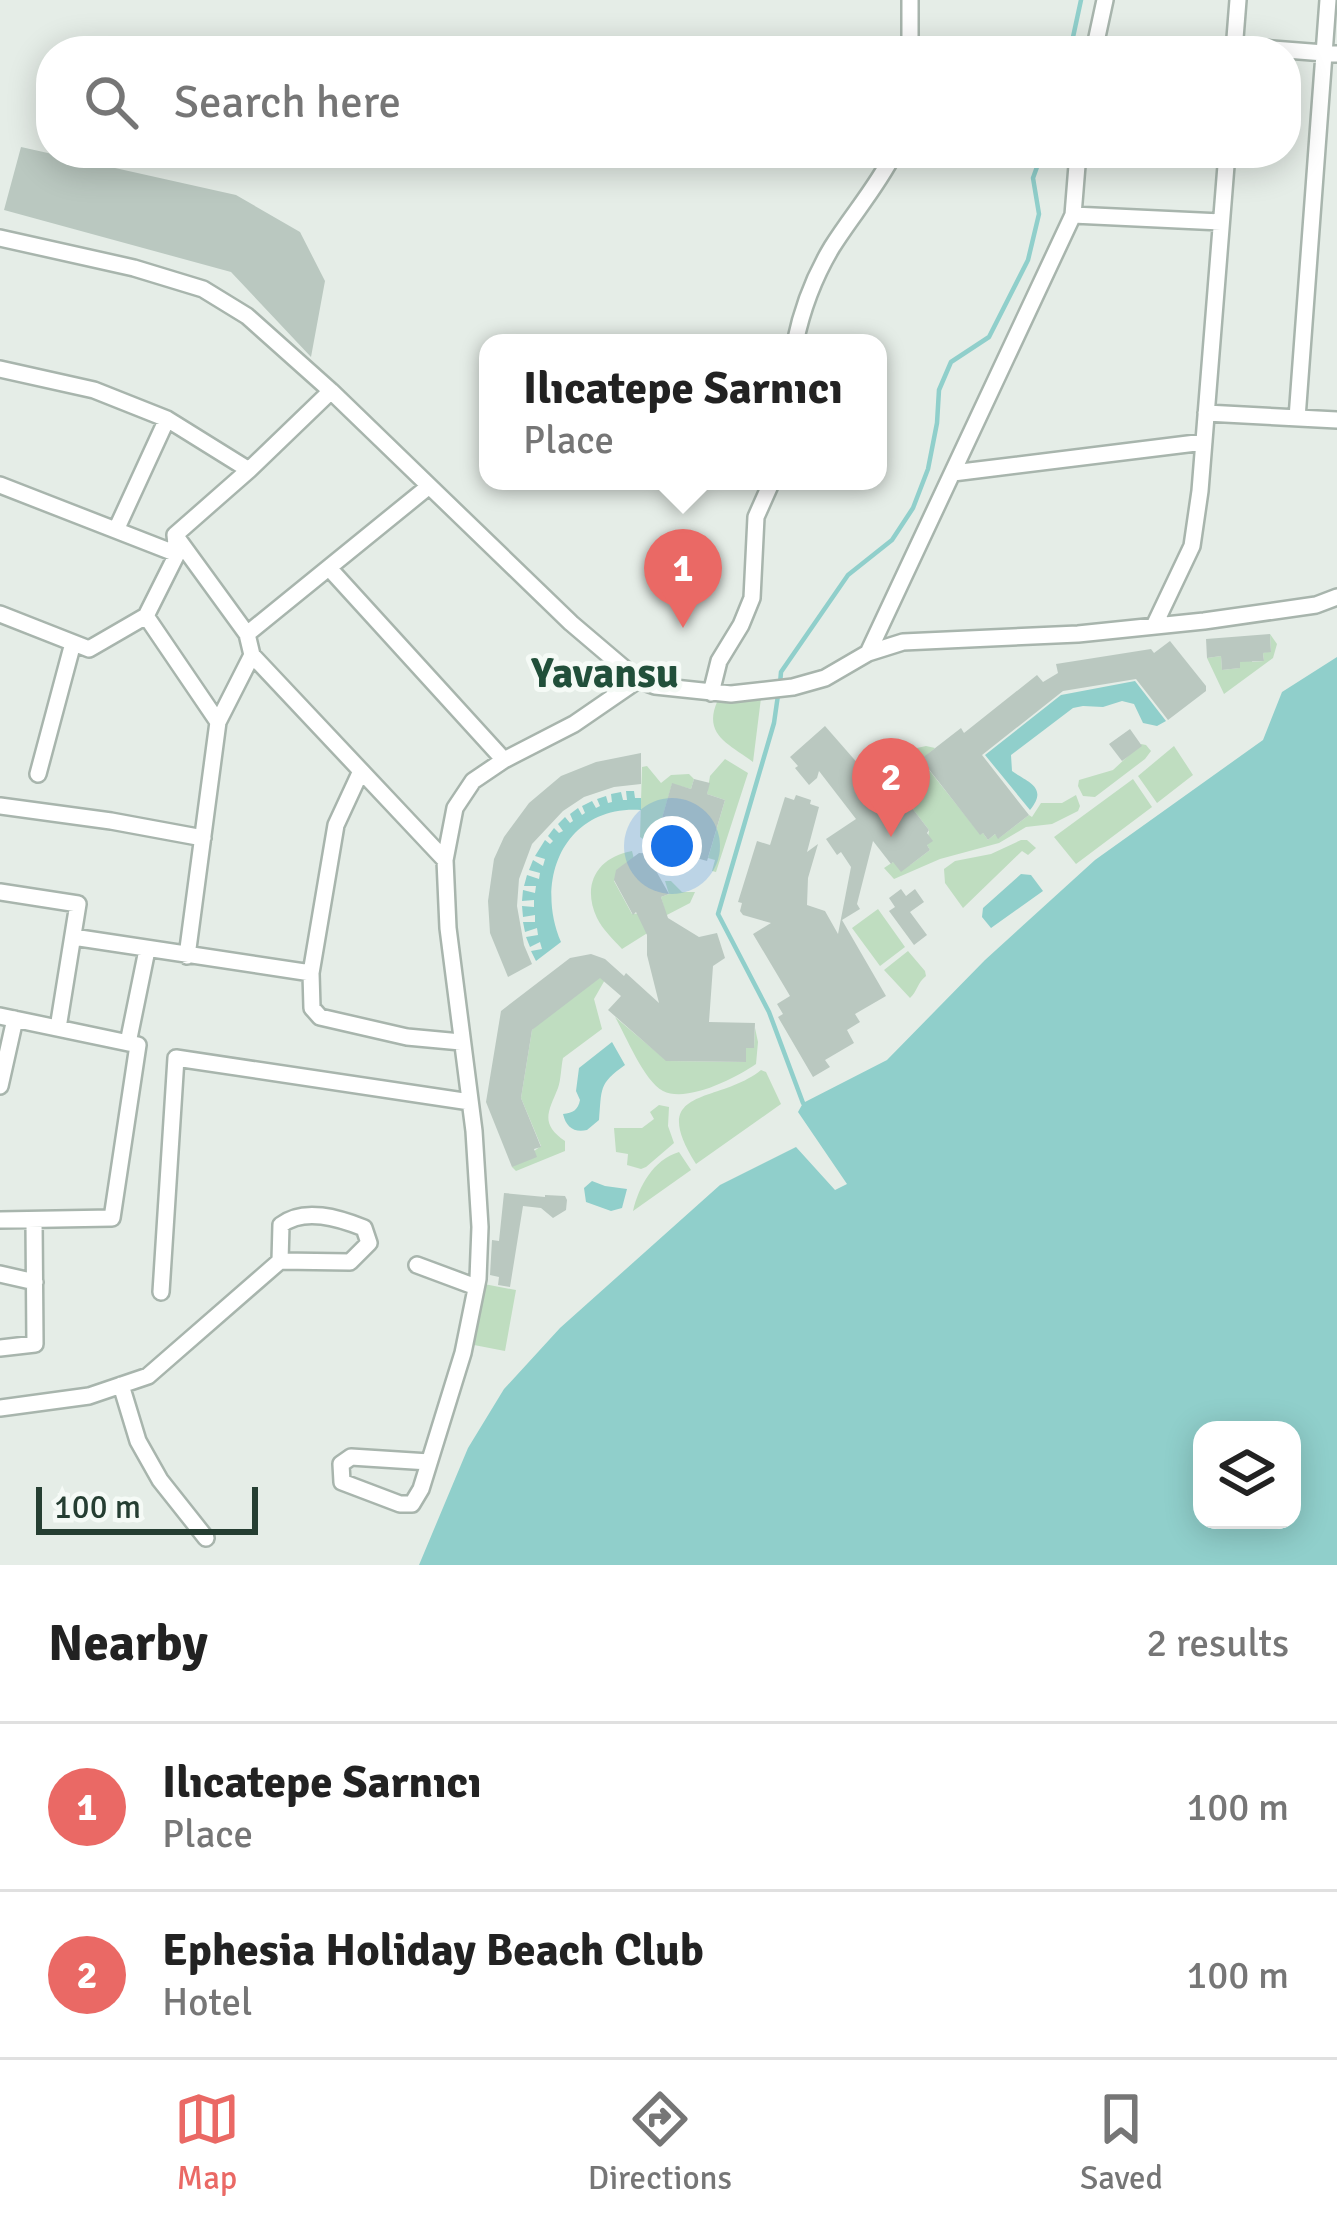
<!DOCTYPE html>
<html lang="en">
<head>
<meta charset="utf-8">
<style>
	:root { --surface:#fff; --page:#f2f2f2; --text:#222; --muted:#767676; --line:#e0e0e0; --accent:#ea6965 }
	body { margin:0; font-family:Signika,sans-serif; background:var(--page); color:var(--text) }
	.controls { position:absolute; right:36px; bottom:36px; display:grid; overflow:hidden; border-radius:24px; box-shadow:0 6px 30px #0003 }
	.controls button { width:108px; height:108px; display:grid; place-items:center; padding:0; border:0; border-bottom:3px solid var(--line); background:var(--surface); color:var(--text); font:60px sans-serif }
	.scale { position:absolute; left:36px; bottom:30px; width:222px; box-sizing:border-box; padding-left:12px; border:6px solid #253e32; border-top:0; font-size:33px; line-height:42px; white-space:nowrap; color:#253e32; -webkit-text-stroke:9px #f5faf6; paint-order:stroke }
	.you { position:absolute; left:672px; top:846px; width:42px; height:42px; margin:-30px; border:9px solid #fff; border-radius:50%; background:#1a73e8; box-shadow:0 0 0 18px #1a73e833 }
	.badge { display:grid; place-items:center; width:78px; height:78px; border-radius:50%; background:var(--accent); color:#fff; font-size:39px; font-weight:700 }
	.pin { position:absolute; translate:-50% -99px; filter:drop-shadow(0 3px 6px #0008) }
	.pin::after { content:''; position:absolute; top:63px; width:42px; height:36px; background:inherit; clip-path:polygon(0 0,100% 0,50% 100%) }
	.popup { position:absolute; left:479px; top:334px; width:408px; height:156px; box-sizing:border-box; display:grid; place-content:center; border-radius:24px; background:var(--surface); filter:drop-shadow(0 3px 9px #0005); font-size:39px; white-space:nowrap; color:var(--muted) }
	.popup b { font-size:45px; color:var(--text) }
	.popup::after { content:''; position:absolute; left:50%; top:100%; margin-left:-24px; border:24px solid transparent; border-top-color:var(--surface) }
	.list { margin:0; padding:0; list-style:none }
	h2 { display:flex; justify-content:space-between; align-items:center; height:156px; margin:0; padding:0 48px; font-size:51px }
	h2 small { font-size:39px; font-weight:400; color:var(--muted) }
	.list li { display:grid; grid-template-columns:78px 1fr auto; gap:36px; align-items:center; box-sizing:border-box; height:168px; padding:0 48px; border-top:3px solid var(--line) }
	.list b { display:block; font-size:45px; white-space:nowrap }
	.list p { margin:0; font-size:39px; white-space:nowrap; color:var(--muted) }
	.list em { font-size:39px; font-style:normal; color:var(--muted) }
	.icon { flex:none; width:66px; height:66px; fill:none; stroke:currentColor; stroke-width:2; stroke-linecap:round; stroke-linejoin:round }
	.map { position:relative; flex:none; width:1337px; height:1565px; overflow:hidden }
	.search { position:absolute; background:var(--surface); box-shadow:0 6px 30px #0003; left:36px; right:36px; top:36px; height:132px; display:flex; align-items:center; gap:30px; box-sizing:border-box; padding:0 42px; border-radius:48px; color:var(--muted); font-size:45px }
	.sheet { height:492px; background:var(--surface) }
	nav { display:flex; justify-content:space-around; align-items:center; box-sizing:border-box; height:168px; border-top:3px solid var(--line); background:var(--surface); font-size:33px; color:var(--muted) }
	nav a { display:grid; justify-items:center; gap:6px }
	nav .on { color:var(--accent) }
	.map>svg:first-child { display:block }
</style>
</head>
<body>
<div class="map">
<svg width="1337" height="1565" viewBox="0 0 1337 1565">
	<rect width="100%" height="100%" fill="#e5ede7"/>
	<path fill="#bfddc0" d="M 1270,634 L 1277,644 L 1273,658 L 1224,694 L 1207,658 L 1221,656 L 1222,670 L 1239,668 L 1239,655 L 1252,654 L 1252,662 L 1264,661 L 1263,653 L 1271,651 Z
		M 761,698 L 753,762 C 729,744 703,735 717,702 Z
		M 1141,744 L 1146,745 L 1151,751 L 1145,759 L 1095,797 L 1083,796 L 1078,786 L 1079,780 L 1113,770 Z
		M 926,746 L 935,748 L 921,760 L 980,834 L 983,833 L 988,840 L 995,834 L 999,838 L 1029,815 L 1032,817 L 1041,803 L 1062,803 L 1076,795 L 1080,806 L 1078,811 L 1052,824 L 1026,827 L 999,843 L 940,859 L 894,879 L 884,868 L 893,862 L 910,865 L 930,850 L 927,845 L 929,830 L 875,760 L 892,758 L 903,751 Z
		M 1174,746 L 1193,775 L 1157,803 L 1138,776 Z
		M 725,759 L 748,773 L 716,872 L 712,871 L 715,860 L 708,858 L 725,800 L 707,794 L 710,776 Z
		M 647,766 L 661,783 L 671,775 L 689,774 L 694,779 L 691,789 L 672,784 L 654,846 L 640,837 L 642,767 Z
		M 1133,779 L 1152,807 L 1076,864 L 1054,837 Z
		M 1021,840 L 1027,840 L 1036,848 L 1028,855 L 1022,851 L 963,908 L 945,883 L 944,869 L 955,861 L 991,854 Z
		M 632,851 L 634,859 L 614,881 L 632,914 L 665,911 L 661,897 L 669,894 L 665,881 L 671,881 L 682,892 L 695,892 L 690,903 L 663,917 L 657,927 L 622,949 C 614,940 602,929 597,918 C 581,884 598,857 632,851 Z
		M 878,909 L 905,947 L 880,966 L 852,928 Z
		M 908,951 L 925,971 L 926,976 C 917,983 917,992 910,998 L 884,970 Z
		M 586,975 L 606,978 L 594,999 L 602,1029 L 563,1058 C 561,1067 561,1080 558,1088 C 549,1111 539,1123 565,1141 L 565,1151 L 516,1171 L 512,1167 L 541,1146 L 521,1098 L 532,1030 Z
		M 615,1017 L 667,1061 L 746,1062 L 746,1048 L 754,1048 L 755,1028 L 758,1042 L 756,1064 C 736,1078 687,1103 663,1091 C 644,1081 626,1036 615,1017 Z
		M 761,1070 L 766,1072 L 781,1104 L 696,1164 C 646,1085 718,1105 761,1070 Z
		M 659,1105 L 669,1107 L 668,1126 L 674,1143 L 646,1167 L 641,1169 L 627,1165 L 628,1154 L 616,1152 L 614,1128 L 642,1128 L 654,1119 L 650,1112 Z
		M 679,1152 L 691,1170 L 633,1211 C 639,1186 653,1160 679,1152 Z
		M 484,1284 L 516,1290 L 505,1351 L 474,1345 Z"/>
	<path fill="#90cfcb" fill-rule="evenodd" d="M 1337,657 L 1337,1565 L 419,1565 L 468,1448 L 504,1389 L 560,1328 L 720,1185 L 796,1147 L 835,1190 L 847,1184 L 798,1112 L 803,1103 L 887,1060 L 985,960 L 1095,860 L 1263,740 L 1282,692 ZM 1202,1430 L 1292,1430 L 1292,1520 L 1202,1520 Z
		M 1135,681 L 1166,721 L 1157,726 L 1143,723 L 1134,704 L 1122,701 L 1103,707 L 1083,706 L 1073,708 L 1011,755 L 1012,771 C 1027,782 1049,787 1030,810 L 985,755 L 1061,695 Z
		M 626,791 L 634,791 L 635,798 L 641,798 L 641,810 C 565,805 534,879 561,942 L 536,961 L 531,951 L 542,949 L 540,942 L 530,947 L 526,937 L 538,935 L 537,928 L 525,932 L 523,922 L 535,922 L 535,915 L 523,917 L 522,906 L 534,907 L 534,900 L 522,901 L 523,890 L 535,893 L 536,886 L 524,886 L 527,875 L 539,879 L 540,873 L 529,870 L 533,860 L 543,866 L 545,859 L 535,856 L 545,840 L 550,844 L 553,841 L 548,836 L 554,828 L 559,833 L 563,831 L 558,824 L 565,817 L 570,823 L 573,821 L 570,814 L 578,808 L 582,815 L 585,813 L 582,806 L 592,801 L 596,808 L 600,806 L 597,799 L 606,796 L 608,803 L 612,802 L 611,794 L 621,792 L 623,800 L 627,800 Z
		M 1021,874 L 1031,875 L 1043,891 L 991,928 L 982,917 L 983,908 Z
		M 612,1042 L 625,1065 C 598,1084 602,1089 599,1120 L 587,1130 C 574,1133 566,1127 563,1114 C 573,1113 578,1110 580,1100 L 576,1091 L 579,1068 Z
		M 592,1181 L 605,1186 L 627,1189 L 622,1208 L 611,1211 L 586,1202 L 584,1188 Z"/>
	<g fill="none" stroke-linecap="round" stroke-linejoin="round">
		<path stroke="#90cfcb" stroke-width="4.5" d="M 1070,51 L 1081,0
			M 780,684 L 781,672 L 848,575 L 892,540 L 913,508 L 928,469 L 937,423 L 939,390 L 951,362 L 989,337 L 1028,260 L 1039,214 L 1033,178 L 1042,153
			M 778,695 L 774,723 L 718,914 L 769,1012 L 803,1103"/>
	</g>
	<path fill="#bac8c0" d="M 21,147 L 236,195 L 300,232 L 325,281 L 311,357 L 231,272 L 4,210 Z
		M 1270,634 L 1271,652 L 1263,653 L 1264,661 L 1240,662 L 1240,668 L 1222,670 L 1221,656 L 1207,658 L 1206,639 Z
		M 1170,641 L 1206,686 L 1206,691 L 1168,720 L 1136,679 L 1063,691 L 982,755 L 1029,815 L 998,839 L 995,834 L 988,840 L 983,833 L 980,835 L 921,759 L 961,728 L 964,733 L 1037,675 L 1043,682 L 1058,673 L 1056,664 L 1151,649 L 1154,653 Z
		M 825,726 L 860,766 L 872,756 L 929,830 L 927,833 L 933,841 L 927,845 L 930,850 L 901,872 L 893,862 L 891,864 L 873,841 L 857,904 L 860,909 L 842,920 L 886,996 L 855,1014 L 860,1022 L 847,1030 L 854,1043 L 825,1060 L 830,1067 L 813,1077 L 778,1017 L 783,1014 L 777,1004 L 790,996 L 753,934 L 771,923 L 743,915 L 740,911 L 742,903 L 738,902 L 757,841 L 770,845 L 785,797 L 794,800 L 796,795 L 811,800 L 810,804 L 819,807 L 807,852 L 818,844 L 808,878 L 807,905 L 825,911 L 838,934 L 851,867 L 841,852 L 837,855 L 826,839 L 856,819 L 819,771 L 817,778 L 809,785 L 795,768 L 798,766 L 790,757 Z
		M 1130,729 L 1142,746 L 1122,761 L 1109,744 Z
		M 641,753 L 641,784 L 614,787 L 584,797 L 563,811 L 532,844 L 519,879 L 517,906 L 524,945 L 532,964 L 508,977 L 490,933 L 488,901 L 494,859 L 504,837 L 529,803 L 561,776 L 596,762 Z
		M 694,779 L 710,783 L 707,794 L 725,800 L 707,861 L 654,846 L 672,783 L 691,789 Z
		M 639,853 L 655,854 L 655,869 L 669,894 L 661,897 L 668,918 L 699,937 L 717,933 L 725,958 L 713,966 L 709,1022 L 755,1023 L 754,1048 L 746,1048 L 746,1062 L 666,1061 L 608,1010 L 621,996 L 600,978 L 532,1030 L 521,1098 L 541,1147 L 534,1149 L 537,1157 L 512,1167 L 486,1102 L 501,1011 L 570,958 L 591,954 L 605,959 L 624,976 L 626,973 L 659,1003 L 647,955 L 647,935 L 636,912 L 633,915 L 614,880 L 616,870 Z
		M 901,889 L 906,896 L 915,889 L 924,902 L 910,912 L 927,935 L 914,945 L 889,911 L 895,907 L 889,898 Z
		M 504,1193 L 545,1197 L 545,1195 L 565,1196 L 567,1200 L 566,1210 L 553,1218 L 541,1208 L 523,1206 L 510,1287 L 498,1285 L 499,1277 L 490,1275 L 492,1240 L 499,1241 Z"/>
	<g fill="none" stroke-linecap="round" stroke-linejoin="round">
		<g stroke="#a8b5ad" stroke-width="20">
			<path id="minor" d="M 910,0 L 910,51
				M 1235,46 L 1337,54
				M 1094,51 L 1105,0
				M 1234,51 L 1238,0
				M 1073,215 L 1221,222
				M 0,238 L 134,268 L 203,289 L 247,316 L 331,391 L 571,623 L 638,680 L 655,686 L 731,694 L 793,687 L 825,678 L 868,653 L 903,642 L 1078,634 L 1204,621 L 1316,605 L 1337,597
				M 795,343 C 802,309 814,277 832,247 C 852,215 877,187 894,153
				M 0,369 L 94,390 L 167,419 L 249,470
				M 1206,413 L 1337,420
				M 1297,418 L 1328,0
				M 953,473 L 1204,442
				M 0,485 L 177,554
				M 116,530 L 167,419
				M 175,535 L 247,634
				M 329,568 L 504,760
				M 0,614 L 89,649 L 146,616 L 177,554 L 175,535 L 249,470 L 331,391
				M 146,616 L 218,722
				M 1154,626 L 1192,546 L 1200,491 L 1227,153
				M 868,653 L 1073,215 L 1078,153
				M 252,655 L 445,860
				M 711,693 L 719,661 L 741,625 L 752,598 L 756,517 L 772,481
				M 361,771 L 336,825 L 311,973 L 312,1008 L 320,1017 L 407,1037 L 461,1042
				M 38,774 L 73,643
				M 0,806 L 111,821 L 203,838
				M 0,892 L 78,904 L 58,1028
				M 73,937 L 311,973
				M 187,956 L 218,722 L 252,655 L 247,634 L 428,487
				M 0,1016 L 138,1045 L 112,1218 L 0,1220
				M 128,1043 L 147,950
				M 0,1086 L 15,1019
				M 417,1265 L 476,1287
				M 0,1274 L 35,1282
				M 161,1292 L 176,1058 L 470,1102
				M 0,1348 L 35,1344 L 34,1221
				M 121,1385 L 138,1441 L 160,1480 L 206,1538
				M 0,1408 L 89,1396 L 148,1376 L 280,1261 L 350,1262 L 369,1243 L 364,1228 C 339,1218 304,1207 281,1225 L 280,1261
				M 429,1462 L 351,1457 L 341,1464 L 342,1482 L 400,1504 L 412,1504 L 421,1489 L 463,1353 L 478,1279 L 480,1227 L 474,1131 L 448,928 L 445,860 L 455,808 L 473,781 L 504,760 L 574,724 L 638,680"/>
		</g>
		<use href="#minor" stroke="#fff" stroke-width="15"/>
	</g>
	<g text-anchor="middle" stroke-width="10" stroke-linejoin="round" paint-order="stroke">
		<g font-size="42" font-weight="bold" fill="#214f3a" stroke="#f5faf6">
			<text x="605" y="687">Yavansu</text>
		</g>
	</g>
</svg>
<div class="controls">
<button><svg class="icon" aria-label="layers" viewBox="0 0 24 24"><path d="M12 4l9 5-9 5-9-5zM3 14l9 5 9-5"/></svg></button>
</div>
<div class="scale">100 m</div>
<div class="you"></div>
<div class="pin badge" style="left:683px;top:628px">1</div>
<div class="popup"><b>Ilıcatepe Sarnıcı</b>Place</div>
<div class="pin badge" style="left:891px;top:837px">2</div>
<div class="search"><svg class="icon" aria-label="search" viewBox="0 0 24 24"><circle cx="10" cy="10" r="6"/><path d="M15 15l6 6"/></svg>Search here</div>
</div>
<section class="sheet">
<h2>Nearby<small>2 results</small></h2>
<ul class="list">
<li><span class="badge">1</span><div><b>Ilıcatepe Sarnıcı</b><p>Place</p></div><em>100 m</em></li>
<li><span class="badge">2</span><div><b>Ephesia Holiday Beach Club</b><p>Hotel</p></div><em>100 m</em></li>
</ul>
</section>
<nav>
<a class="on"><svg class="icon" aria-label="map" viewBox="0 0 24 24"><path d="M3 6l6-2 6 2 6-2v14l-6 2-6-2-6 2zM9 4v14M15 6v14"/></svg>Map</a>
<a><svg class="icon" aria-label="directions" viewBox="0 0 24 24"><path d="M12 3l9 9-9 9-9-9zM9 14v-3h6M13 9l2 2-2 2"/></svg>Directions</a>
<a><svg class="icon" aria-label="saved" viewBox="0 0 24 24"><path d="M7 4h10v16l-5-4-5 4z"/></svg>Saved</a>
</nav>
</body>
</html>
